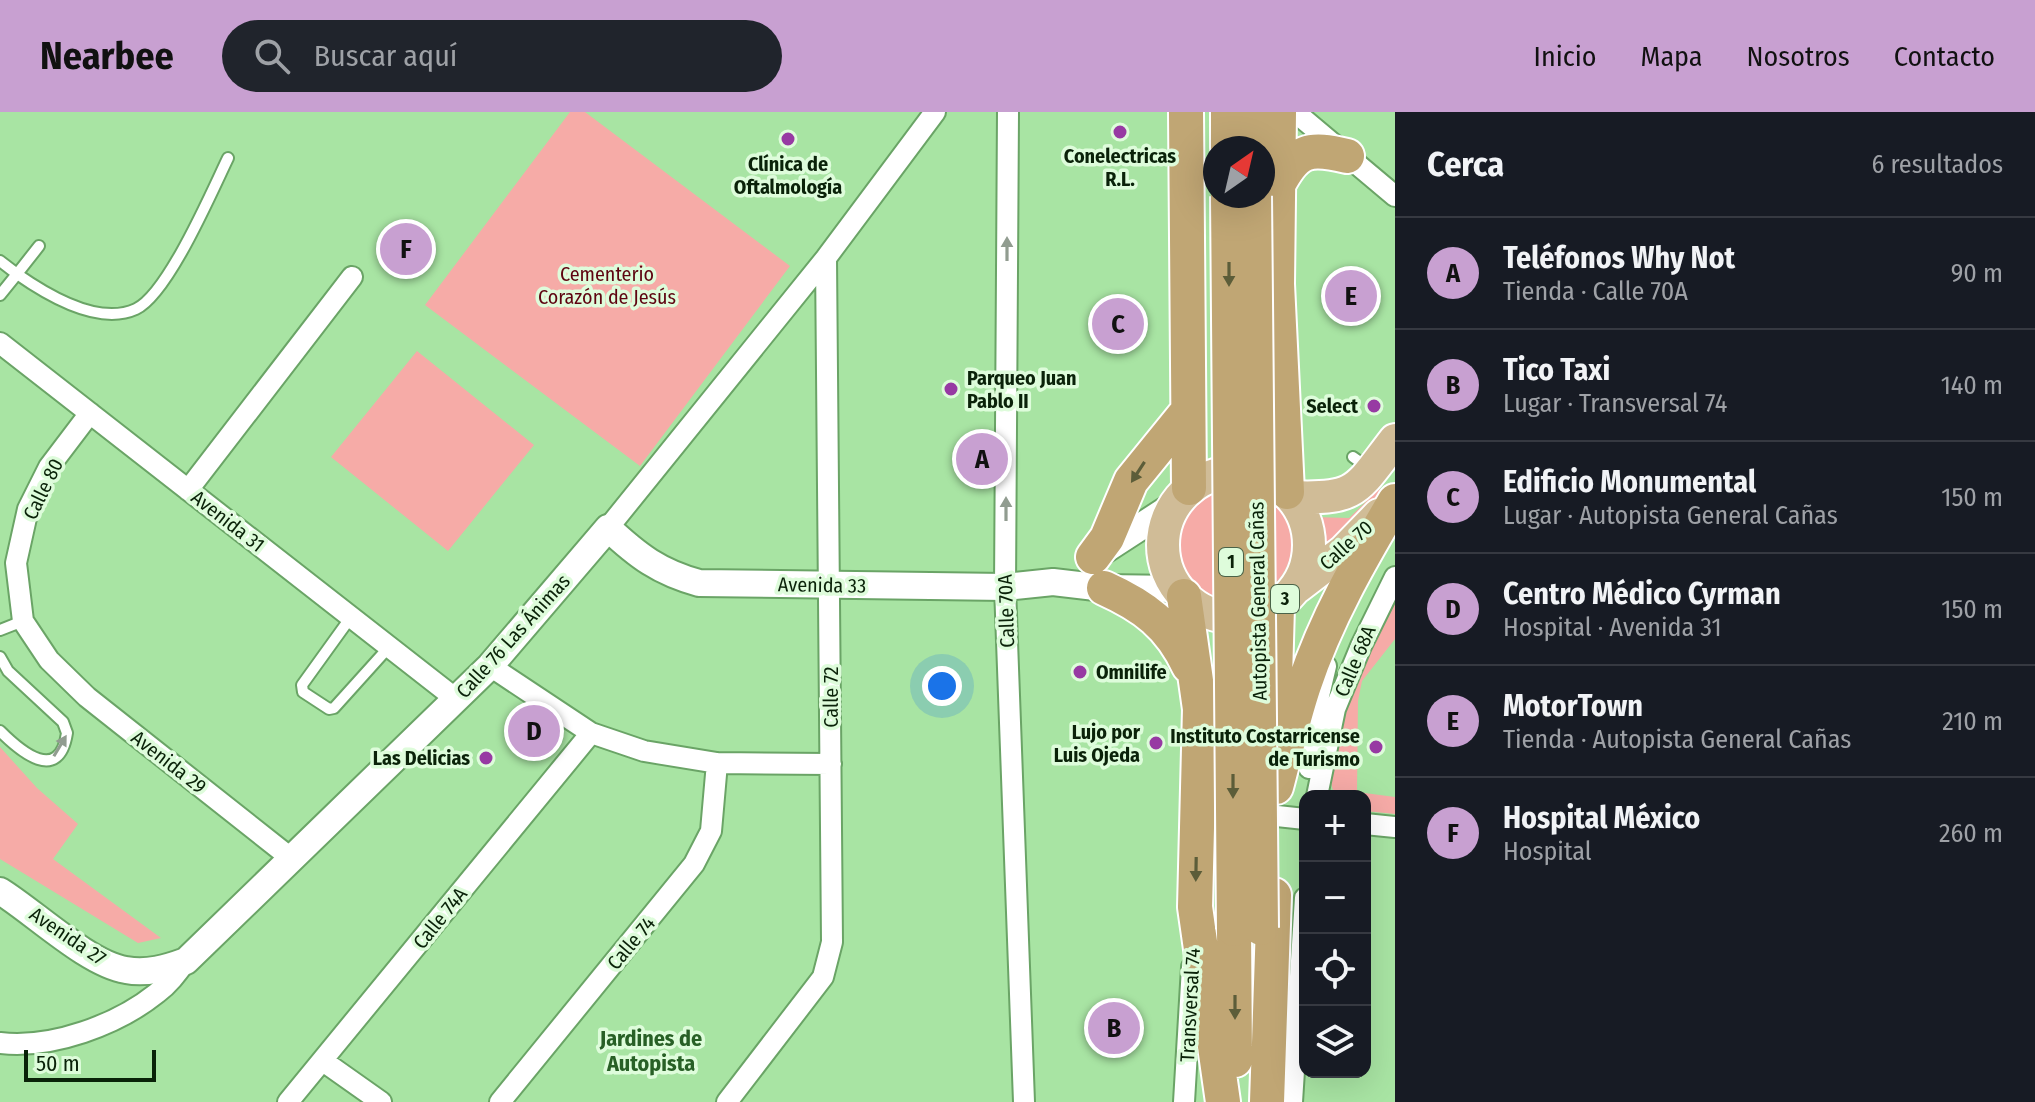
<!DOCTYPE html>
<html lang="es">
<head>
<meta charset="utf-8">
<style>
	:root { --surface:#171b24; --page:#20242c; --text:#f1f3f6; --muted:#9ea1a6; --line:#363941; --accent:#c8a0d1 }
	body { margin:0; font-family:"Fira Sans Condensed",sans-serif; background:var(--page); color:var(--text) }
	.controls { position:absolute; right:24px; bottom:24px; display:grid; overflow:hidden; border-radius:16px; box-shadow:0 8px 32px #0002 }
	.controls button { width:72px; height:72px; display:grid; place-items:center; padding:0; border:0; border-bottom:2px solid var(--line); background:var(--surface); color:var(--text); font:40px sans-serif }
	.compass { position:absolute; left:1203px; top:24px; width:72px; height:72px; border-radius:50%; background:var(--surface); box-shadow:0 8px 32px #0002; rotate:34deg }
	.scale { position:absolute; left:24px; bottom:20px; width:132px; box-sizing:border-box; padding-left:8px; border:4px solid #0a2209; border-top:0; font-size:22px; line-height:28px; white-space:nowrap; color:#0a2209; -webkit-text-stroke:6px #defcdb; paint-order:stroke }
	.you { position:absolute; left:942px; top:574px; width:28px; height:28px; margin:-20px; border:6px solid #fff; border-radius:50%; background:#1a73e8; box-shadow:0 0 0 12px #1a73e833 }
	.badge { display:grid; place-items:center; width:52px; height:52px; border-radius:50%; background:var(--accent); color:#111; font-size:26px; font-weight:700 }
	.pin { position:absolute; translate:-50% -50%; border:4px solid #fff; box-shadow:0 2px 8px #0006 }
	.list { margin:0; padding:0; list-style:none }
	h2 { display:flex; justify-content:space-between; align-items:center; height:104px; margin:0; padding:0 32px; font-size:34px }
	h2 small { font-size:26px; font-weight:400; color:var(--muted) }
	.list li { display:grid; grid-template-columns:52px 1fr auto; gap:24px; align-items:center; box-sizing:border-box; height:112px; padding:0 32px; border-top:2px solid var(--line) }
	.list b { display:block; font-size:30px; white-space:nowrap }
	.list p { margin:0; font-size:26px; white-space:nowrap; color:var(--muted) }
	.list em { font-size:26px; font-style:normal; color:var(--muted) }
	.icon { flex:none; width:44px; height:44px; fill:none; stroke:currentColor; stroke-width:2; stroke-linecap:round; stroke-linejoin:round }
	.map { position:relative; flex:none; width:1395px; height:990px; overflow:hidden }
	header { display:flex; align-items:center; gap:48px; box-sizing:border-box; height:112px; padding:0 40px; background:var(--accent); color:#111 }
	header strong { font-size:38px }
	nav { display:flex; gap:44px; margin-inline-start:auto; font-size:28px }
	.search { width:560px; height:72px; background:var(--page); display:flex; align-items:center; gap:20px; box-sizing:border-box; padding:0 28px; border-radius:44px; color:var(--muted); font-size:30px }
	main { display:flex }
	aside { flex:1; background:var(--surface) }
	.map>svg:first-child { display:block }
</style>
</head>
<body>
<header>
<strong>Nearbee</strong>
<div class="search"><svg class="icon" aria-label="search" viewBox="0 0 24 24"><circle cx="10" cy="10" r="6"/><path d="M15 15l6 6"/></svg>Buscar aquí</div>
<nav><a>Inicio</a><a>Mapa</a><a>Nosotros</a><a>Contacto</a></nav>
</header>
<main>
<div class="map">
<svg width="1395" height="990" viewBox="0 0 1395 990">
	<rect width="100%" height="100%" fill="#a8e4a3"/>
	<path fill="#f6aba7" d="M 570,0 L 585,0 L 790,154 L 640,354 L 425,193 Z
		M 417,239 L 534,333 L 448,439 L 331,345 Z
		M1178 431a57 57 0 1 1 114 0a57 57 0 1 1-114 0Z
		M 1379,377 L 1386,385 L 1330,437 L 1313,405 L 1349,406 Z
		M 1395,484 L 1395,527 L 1362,569 L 1358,589 L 1357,680 L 1395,685 L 1395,702 L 1365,699 L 1365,684 L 1336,684 C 1311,647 1376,522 1395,484 Z
		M 0,635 L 37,676 L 78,712 L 53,747 L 161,826 L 138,831 L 0,747 Z"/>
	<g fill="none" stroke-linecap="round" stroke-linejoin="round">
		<g stroke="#6aa466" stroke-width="14">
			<path id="service" d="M 0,149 L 17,162 L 39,134
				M 0,183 L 17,162 C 47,183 99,214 136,197 C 168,182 212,79 228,46
				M 1353,345 L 1370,357
				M 351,505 L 302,573 L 303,580 L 329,597 L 334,596 L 389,535
				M 0,518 L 23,509
				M 0,545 L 8,559 L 63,610 L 67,621 C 59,672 21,640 0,619"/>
		</g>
		<g stroke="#6aa466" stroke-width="24">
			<path id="minor" d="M 1008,0 L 1005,475 L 1024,990
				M 1295,0 L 1395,84
				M 0,231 L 456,587
				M 90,301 L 49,355 L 28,397 L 16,451 L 23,509 L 49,548 L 87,585 L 292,747
				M 188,378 L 352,165
				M 608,416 L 826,146 L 935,0
				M 490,554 L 591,621 L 644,639 L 717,651 L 831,652
				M 1309,656 L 1314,605 L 1326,554
				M 1317,684 L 1335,597 L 1361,534 L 1395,465
				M 1277,704 L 1305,707
				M 1365,712 L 1395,715
				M 0,931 C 52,937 117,913 157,881 C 169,872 177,861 186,849
				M 323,949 L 381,990
				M 288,990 L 591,621
				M 500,990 L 694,752 L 711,719 L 717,651
				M 727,990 L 823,865 L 832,830 L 826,146
				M 1184,990 L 1192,855
				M 1292,990 L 1305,786"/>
		</g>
		<g stroke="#6aa466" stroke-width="30">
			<path id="tertiary" d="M 1097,443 L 1174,393
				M 0,779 C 34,800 88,852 126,858 C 147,862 167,856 186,849 L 490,554 L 608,416 C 638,444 659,460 699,471 L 1005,475 L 1053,470 L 1104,476 L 1178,477"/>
		</g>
		<g stroke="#fff" stroke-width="36">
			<path id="primary" d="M1163 433a73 73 0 1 1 146 0a73 73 0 1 1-146 0Z
				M 1292,385 C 1358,388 1357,377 1395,328
				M 1297,475 L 1344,439 L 1379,403"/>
		</g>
		<g stroke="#fff" stroke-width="38">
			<path id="trunk" d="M 1186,0 L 1189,376
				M 1228,0 L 1228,36
				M 1253,0 L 1253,36
				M 1279,0 L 1277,172 L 1287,380
				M 1278,73 C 1297,37 1309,35 1347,44
				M 1093,445 L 1107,426 L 1131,369 L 1187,300
				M 1104,476 C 1144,494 1170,513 1189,554
				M 1184,484 L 1200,597 L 1195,795 L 1223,990
				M 1274,602 L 1277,494
				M 1276,675 C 1285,641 1293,606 1304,573 C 1326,507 1360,448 1395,389
				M 1234,817 L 1235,948
				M 1267,990 L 1274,783"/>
		</g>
		<use href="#service" stroke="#fff" stroke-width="10"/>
		<use href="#minor" stroke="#fff" stroke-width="20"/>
		<use href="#tertiary" stroke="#fff" stroke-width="26"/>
		<use href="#primary" stroke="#d0bc97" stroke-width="32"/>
		<use href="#trunk" stroke="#c0a674" stroke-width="34"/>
		<g stroke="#fff" stroke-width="38" stroke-linecap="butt">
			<path id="trunk-bridge" d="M 1228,84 L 1234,817
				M 1254,84 L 1261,816"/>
		</g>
		<use href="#trunk-bridge" stroke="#c0a674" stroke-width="34"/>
	</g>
	<defs><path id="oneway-solid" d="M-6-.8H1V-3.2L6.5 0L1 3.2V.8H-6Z" transform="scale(2)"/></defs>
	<g fill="#919c90">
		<use href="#oneway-solid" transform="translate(1007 137) rotate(-90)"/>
		<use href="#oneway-solid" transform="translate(1006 397) rotate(-90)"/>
		<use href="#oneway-solid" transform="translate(60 634) rotate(-59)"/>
	</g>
	<g fill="#5c5d39">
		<use href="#oneway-solid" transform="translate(1229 162) rotate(90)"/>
		<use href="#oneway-solid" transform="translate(1138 360) rotate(123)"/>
		<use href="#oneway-solid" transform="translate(1233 674) rotate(90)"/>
		<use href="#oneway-solid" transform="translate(1196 757) rotate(91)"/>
		<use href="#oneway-solid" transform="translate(1235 895) rotate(90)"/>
	</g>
	<g fill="#973aa3" stroke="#defcdb" stroke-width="3">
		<circle cx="1120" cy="20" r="8"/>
		<circle cx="788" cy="27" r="8"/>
		<circle cx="951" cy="277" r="8"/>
		<circle cx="1374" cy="294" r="8"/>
		<circle cx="1080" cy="560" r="8"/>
		<circle cx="1156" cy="631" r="8"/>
		<circle cx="1376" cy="635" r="8"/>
		<circle cx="486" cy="646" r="8"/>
	</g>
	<g text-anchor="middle" stroke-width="7" stroke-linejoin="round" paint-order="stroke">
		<g fill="#defcdb" stroke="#4a6348" stroke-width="2">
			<rect x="1219" y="436" width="24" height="28" rx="6"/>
			<rect x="1271" y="473" width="28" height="28" rx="6"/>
		</g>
		<g font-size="18" font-weight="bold" fill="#0a2209">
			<text x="1231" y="456">1</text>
			<text x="1285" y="493">3</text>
		</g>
		<g font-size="20" font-weight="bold" fill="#0a2209" stroke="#defcdb" text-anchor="end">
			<text x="1120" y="51" text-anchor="middle">Conelectricas<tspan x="1120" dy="23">R.L.</tspan></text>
			<text x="788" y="59" text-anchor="middle">Clínica de<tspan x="788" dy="23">Oftalmología</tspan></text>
			<text x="967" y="273" text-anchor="start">Parqueo Juan<tspan x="967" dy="23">Pablo II</tspan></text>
			<text x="1358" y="301">Select</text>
			<text x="1096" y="567" text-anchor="start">Omnilife</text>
			<text x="1140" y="627">Lujo por<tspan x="1140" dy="23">Luis Ojeda</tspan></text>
			<text x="1360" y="631">Instituto Costarricense<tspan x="1360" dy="23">de Turismo</tspan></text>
			<text x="470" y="653">Las Delicias</text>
		</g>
		<g font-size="20" fill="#5e0410" stroke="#defcdb">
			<text x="607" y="169">Cementerio<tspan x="607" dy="23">Corazón de Jesús</tspan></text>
		</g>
		<g font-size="20" fill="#0a2209" stroke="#defcdb">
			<text transform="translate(43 377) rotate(-64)" y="7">Calle 80</text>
			<text transform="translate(228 409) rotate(38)" y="7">Avenida 31</text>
			<text transform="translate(1346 433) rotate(-42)" y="7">Calle 70</text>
			<text transform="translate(822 473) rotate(1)" y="7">Avenida 33</text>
			<text transform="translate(1258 489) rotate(-91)" y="7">Autopista General Cañas</text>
			<text transform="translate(1006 499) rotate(-92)" y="7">Calle 70A</text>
			<text transform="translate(513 524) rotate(-48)" y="7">Calle 76 Las Ánimas</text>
			<text transform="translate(1355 549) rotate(-67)" y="7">Calle 68A</text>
			<text transform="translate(831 585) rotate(-90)" y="7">Calle 72</text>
			<text transform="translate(169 650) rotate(38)" y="7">Avenida 29</text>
			<text transform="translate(440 806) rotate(-51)" y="7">Calle 74A</text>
			<text transform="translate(68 824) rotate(34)" y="7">Avenida 27</text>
			<text transform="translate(631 831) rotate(-50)" y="7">Calle 74</text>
			<text transform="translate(1190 893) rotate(-87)" y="7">Transversal 74</text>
		</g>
		<g font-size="22" font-weight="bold" fill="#286026" stroke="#defcdb">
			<text x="651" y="934">Jardines de<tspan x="651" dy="25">Autopista</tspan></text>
		</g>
	</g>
</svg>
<div class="controls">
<button>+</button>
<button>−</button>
<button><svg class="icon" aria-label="locate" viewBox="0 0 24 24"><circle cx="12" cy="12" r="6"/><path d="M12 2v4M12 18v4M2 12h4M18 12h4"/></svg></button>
<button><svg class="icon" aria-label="layers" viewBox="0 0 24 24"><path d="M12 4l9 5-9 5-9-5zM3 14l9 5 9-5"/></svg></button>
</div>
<svg class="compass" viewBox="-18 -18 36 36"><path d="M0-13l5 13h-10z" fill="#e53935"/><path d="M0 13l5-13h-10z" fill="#9ea1a6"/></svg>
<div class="scale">50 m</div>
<div class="you"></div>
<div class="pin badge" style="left:982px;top:347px">A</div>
<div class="pin badge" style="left:1114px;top:916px">B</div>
<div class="pin badge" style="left:1118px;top:212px">C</div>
<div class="pin badge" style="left:534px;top:619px">D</div>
<div class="pin badge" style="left:1351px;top:184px">E</div>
<div class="pin badge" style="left:406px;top:137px">F</div>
</div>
<aside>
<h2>Cerca<small>6 resultados</small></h2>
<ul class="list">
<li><span class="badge">A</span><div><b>Teléfonos Why Not</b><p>Tienda · Calle 70A</p></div><em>90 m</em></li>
<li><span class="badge">B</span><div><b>Tico Taxi</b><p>Lugar · Transversal 74</p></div><em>140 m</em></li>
<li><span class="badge">C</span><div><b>Edificio Monumental</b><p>Lugar · Autopista General Cañas</p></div><em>150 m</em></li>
<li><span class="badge">D</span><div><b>Centro Médico Cyrman</b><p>Hospital · Avenida 31</p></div><em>150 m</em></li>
<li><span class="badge">E</span><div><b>MotorTown</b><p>Tienda · Autopista General Cañas</p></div><em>210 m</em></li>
<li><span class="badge">F</span><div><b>Hospital México</b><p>Hospital</p></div><em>260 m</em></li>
</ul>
</aside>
</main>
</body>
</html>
